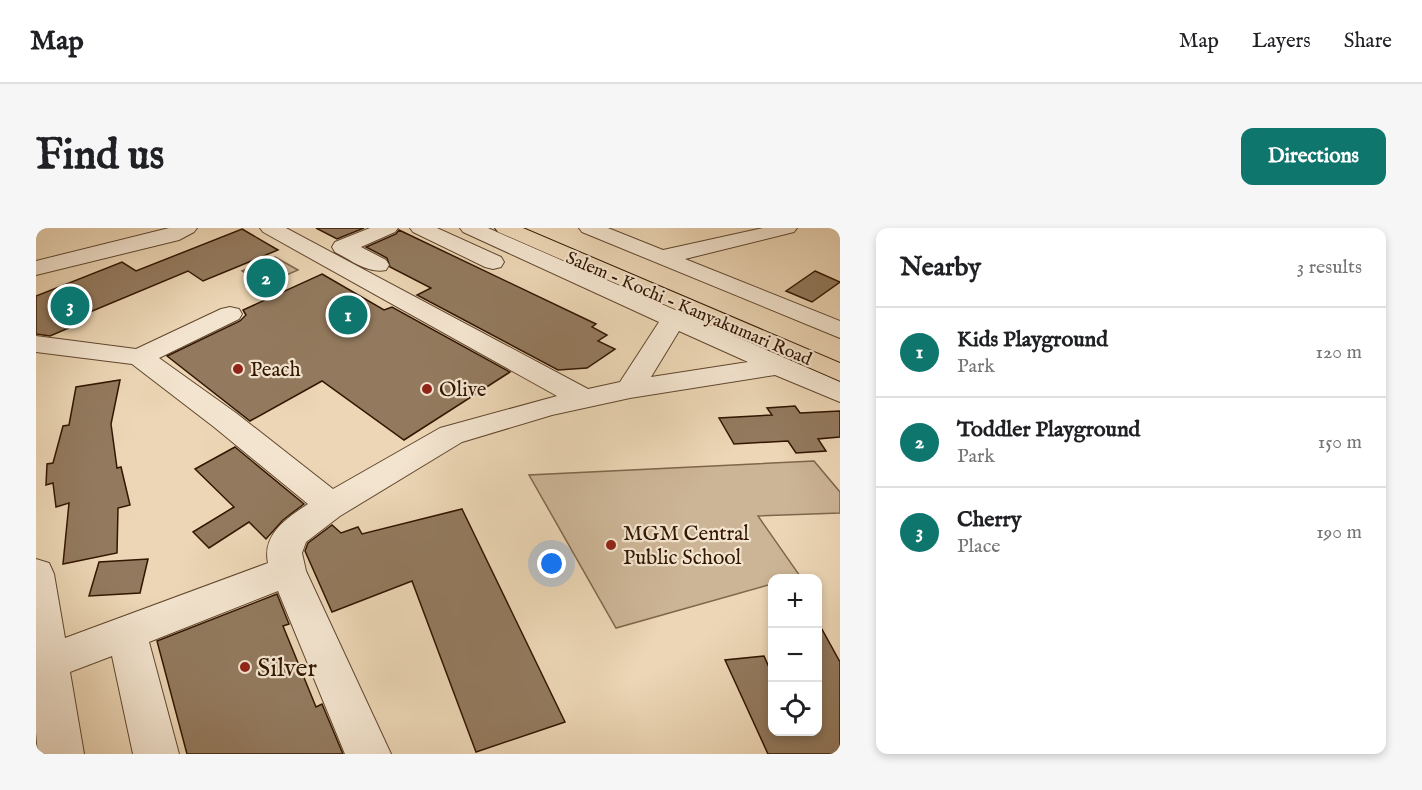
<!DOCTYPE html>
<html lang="en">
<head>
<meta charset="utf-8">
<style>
	:root { --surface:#fff; --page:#f6f6f6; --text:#202124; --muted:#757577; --line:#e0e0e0; --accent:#0f766e }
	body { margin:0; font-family:"IM FELL English",serif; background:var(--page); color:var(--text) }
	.controls { position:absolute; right:18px; bottom:18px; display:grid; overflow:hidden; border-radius:12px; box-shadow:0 3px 9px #0003 }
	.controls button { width:54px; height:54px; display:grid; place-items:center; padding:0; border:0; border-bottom:2px solid var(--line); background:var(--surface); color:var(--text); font:30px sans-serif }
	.you { position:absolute; left:516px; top:336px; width:21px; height:21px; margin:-15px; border:4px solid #fff; border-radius:50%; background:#1a73e8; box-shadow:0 0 0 9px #1a73e833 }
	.badge { display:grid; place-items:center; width:39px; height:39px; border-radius:50%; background:var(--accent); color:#fff; font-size:20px; font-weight:700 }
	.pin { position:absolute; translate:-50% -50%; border:3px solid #fff; box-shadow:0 2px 6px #0006 }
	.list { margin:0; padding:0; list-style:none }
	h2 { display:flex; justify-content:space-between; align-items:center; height:78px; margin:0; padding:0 24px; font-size:26px }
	h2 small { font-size:20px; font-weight:400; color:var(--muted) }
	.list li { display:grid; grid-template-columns:39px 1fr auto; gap:18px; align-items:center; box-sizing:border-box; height:90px; padding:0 24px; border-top:2px solid var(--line) }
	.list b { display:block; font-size:22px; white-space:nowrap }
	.list p { margin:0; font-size:20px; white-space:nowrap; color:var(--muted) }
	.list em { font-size:20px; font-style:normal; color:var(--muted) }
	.icon { flex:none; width:33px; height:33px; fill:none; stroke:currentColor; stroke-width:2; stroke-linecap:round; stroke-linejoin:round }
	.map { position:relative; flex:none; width:804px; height:526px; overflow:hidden; border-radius:12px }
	header { display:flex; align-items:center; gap:36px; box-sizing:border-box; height:84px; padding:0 30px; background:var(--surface); border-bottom:2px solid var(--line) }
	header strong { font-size:28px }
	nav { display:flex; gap:33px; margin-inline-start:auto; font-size:21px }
	.intro { display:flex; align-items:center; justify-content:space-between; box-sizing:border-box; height:144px; padding:0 36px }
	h1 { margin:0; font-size:42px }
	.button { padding:15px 27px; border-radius:12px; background:var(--accent); color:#fff; font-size:21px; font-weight:700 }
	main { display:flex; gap:36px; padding:0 36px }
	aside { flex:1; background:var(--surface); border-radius:12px; box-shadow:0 3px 9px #0003 }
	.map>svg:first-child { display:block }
</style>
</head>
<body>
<header>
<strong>Map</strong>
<nav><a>Map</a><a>Layers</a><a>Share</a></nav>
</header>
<div class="intro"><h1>Find us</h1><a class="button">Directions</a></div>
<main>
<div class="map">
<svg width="804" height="526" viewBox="0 0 804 526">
	<rect width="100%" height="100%" fill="#ecd6b5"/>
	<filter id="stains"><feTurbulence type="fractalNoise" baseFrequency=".00333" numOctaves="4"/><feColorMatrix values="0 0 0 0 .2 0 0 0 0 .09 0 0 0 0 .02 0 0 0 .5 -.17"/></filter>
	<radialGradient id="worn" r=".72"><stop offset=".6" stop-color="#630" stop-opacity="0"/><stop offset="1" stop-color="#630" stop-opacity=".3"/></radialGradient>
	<path fill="#ccb596" stroke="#7f664b" stroke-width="1.5" d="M 239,29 L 262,42 L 228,57 L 206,43 Z
		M 778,233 L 804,264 L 804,285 L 722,288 L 764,348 L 736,350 L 736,356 L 580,400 L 493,247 Z"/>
	<path fill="#937a5e" stroke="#321600" stroke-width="1.5" d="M 280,0 L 328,0 L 301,11 Z
		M 206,1 L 242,22 L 167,53 L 152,43 L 37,91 L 42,96 L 14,108 L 0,106 L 0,68 L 86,34 L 100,43 Z
		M 363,2 L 560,96 L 556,99 L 571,107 L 562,113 L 579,121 L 551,140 L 522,142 L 381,67 L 395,60 L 354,39 L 351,30 L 330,19 L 360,6 Z
		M 779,43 L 804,54 L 776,74 L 750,63 Z
		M 286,46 L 348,82 L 356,79 L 474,144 L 368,212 L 286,153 L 214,193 L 131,128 L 204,93 L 210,87 L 207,82 Z
		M 84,152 L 75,196 L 81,240 L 85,239 L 94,277 L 82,280 L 81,325 L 27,336 L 33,275 L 20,279 L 17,255 L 10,257 L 11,236 L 17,235 L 27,198 L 33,197 L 40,159 Z
		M 759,178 L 764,185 L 804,183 L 804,209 L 782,211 L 790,223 L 760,225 L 752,213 L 698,216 L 683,190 L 736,187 L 731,180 Z
		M 199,219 L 268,276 L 247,292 L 230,311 L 213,294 L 173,320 L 157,304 L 198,279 L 159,241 Z
		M 426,281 L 529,494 L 440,524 L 376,353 L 296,384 L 269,323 L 272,315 L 296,297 L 305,305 L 322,299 L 326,306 Z
		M 112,331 L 104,365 L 53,368 L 63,334 Z
		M 241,366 L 253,396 L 247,398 L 280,479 L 286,476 L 307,526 L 151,526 L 121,413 Z
		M 782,394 L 804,434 L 804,526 L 732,526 L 689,432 L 728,428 L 736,446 L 736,504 L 782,504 Z"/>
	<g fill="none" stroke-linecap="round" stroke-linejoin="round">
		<g stroke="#60462d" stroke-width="2">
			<path id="minor" d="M 133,0 L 161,0 L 158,4 L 143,12 L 0,47 L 0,33 Z
				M 224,0 L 250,0 L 552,161 L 584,154 L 623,94 L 427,4 L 424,0 L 452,0 L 804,154 L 804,174 L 739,147 L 594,170 L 516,187 L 426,214 L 304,288 L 270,314 L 266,325 L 270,343 L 355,526 L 309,526 L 242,363 L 113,414 L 143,526 L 97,526 L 76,428 L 34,444 L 48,526 L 2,526 L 0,505 L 0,331 L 13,335 L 18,346 L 29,410 L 232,335 C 226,306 251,290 272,276 L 178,199 L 96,136 L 0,124 L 0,108 L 100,121 L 185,81 L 194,79 L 203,81 L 206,86 L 203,91 L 123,130 L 200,185 L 297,261 L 404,200 L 521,168 L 227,4 ZM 643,103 L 712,134 L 615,149 Z
				M 334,0 L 362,0 L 359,4 L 325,19 L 350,32 L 353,37 L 350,42 C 332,46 315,32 299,24 L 296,19 L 299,14 Z
				M 374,0 L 401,0 L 465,29 L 468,34 L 465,39 L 457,41 L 449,39 L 377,4 Z
				M 543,0 L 572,0 L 627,22 L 727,0 L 761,0 L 758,4 L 649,31 L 804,93 L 804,110 L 546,4 Z"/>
		</g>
		<g stroke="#321600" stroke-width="2">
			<path id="highway" d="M 459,0 L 487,0 L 804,135 L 804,153 L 462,4 Z"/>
		</g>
		<use href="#minor" fill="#f3e4cf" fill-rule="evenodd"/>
		<use href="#highway" fill="#ecd6b5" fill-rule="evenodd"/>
	</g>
	<g fill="#8f2418" stroke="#f3e4cf" stroke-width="2">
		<circle cx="202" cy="141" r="6"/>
		<circle cx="391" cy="161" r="6"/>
		<circle cx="575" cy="317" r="6"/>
		<circle cx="209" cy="439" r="6"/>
	</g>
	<g text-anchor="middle" stroke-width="4.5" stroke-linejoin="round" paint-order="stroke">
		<g font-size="18" fill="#321600" stroke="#f3e4cf">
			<text transform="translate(653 80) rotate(23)" y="6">Salem - Kochi - Kanyakumari Road</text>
		</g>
		<g font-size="21" fill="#321600" stroke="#f3e4cf" text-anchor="start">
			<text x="214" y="148">Peach</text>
			<text x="403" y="168">Olive</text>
			<text x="587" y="312">MGM Central<tspan x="587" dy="24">Public School</tspan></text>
		</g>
		<g font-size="26" fill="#321600" stroke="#f3e4cf" text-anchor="start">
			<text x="221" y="448">Silver</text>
		</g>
	</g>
	<rect width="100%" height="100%" filter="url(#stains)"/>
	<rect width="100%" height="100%" fill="url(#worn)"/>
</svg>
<div class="controls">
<button>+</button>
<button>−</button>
<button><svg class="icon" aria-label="locate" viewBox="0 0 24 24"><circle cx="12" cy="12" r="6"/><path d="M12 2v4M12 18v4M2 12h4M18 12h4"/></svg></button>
</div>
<div class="you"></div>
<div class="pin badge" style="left:312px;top:87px">1</div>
<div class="pin badge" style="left:230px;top:50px">2</div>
<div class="pin badge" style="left:34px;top:78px">3</div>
</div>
<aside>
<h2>Nearby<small>3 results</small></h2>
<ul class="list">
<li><span class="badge">1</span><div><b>Kids Playground</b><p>Park</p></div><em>120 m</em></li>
<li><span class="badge">2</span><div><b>Toddler Playground</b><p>Park</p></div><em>150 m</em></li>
<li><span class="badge">3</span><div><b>Cherry</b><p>Place</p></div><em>190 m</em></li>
</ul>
</aside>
</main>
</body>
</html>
